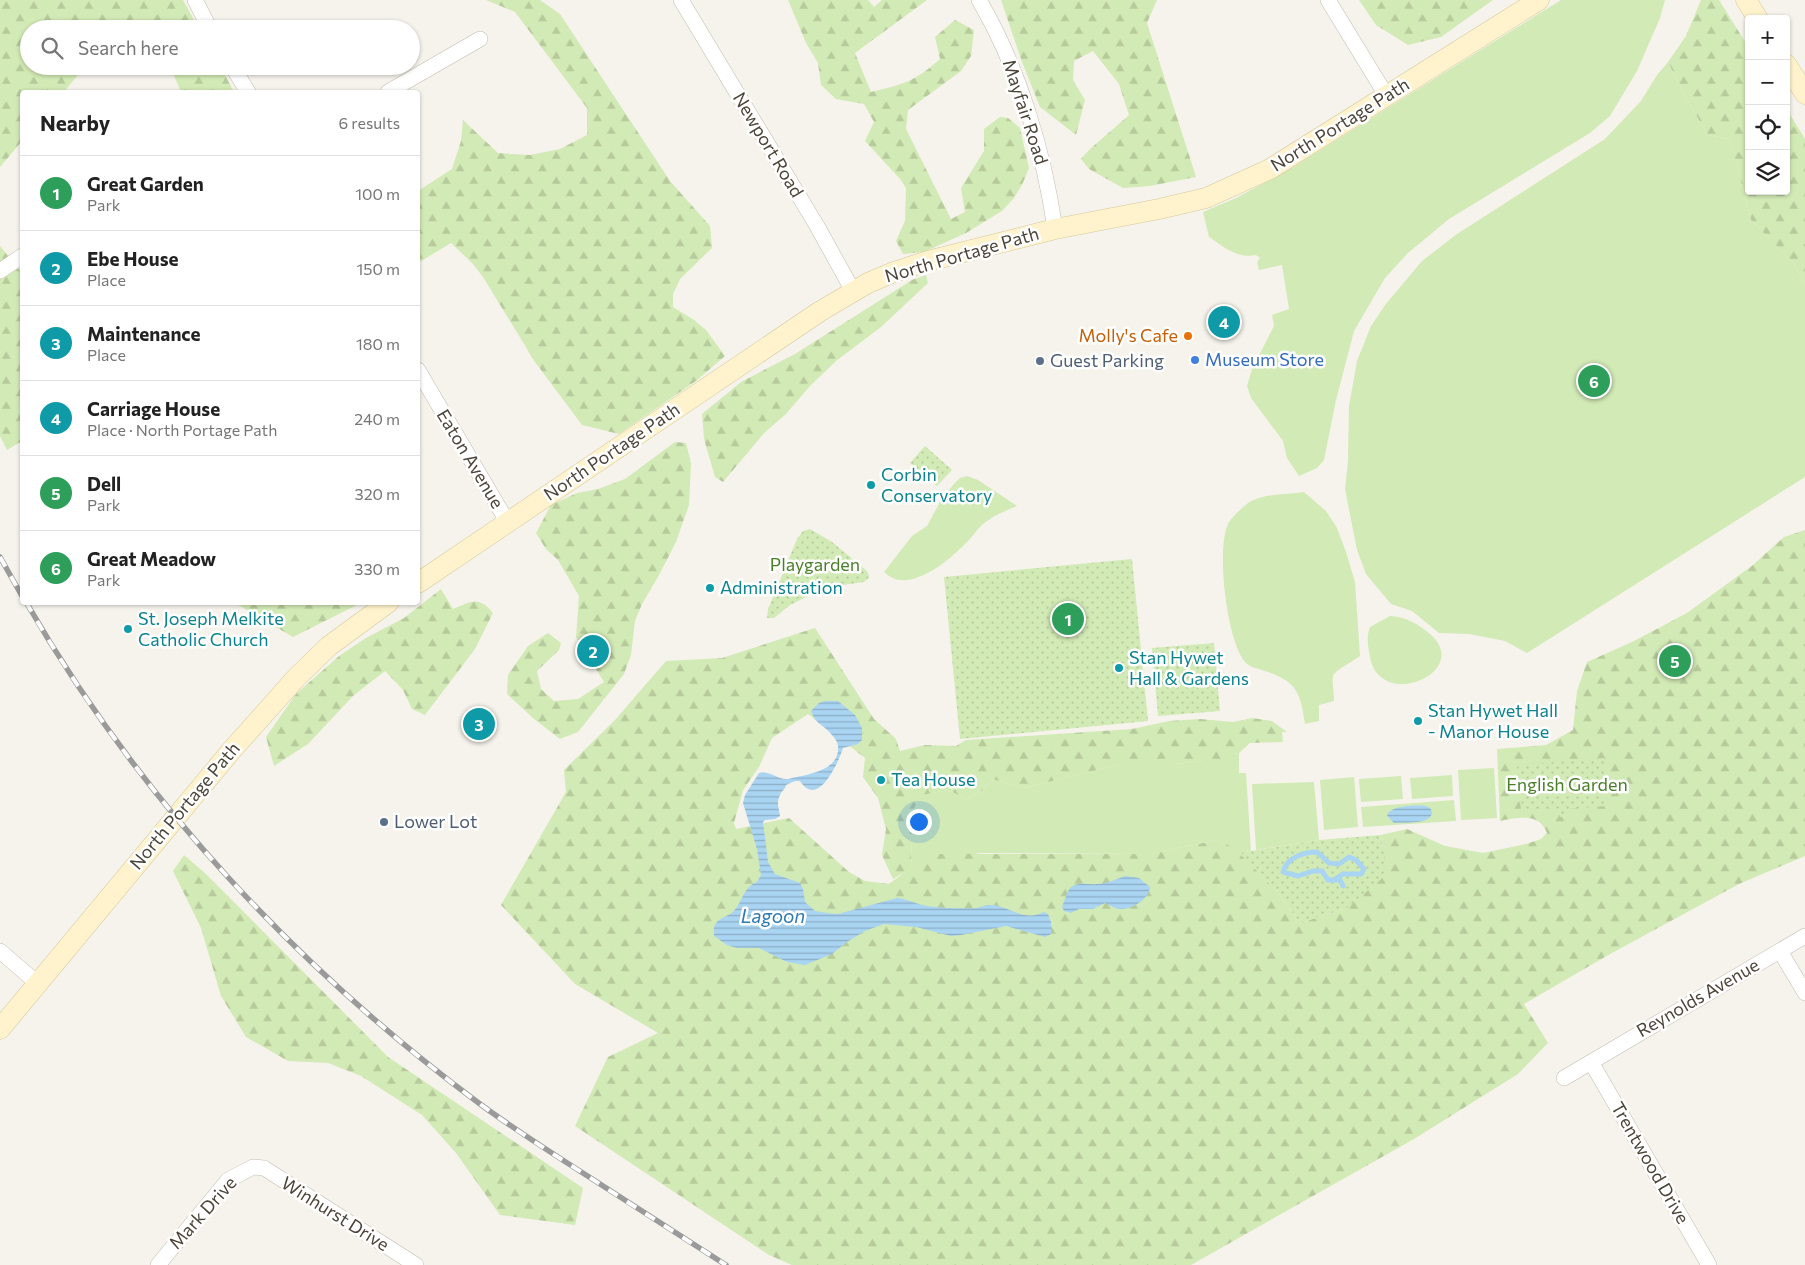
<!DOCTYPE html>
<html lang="en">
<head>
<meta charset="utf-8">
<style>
	:root { --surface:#fff; --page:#f6f6f6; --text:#222; --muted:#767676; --line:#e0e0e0; --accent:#fc3f1d }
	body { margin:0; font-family:Commissioner,sans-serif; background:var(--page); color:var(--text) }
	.controls { position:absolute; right:15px; top:15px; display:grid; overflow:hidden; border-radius:5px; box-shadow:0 1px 4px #0004 }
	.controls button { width:45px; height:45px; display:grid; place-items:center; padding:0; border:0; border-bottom:1px solid var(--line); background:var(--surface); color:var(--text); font:25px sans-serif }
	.you { position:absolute; left:918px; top:821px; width:18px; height:18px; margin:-12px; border:4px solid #fff; border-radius:50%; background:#1a73e8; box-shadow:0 0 0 8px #1a73e833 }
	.badge { display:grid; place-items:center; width:32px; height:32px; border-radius:50%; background:var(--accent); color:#fff; font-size:16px; font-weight:700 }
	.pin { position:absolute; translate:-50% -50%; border:2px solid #fff; box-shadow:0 1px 5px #0006 }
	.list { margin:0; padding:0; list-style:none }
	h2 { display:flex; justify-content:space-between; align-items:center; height:65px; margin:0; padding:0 20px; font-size:21px }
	h2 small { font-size:16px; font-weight:400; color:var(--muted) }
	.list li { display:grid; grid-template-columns:32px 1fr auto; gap:15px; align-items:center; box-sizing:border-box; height:75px; padding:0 20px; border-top:1px solid var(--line) }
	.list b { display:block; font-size:19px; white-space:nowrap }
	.list p { margin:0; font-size:16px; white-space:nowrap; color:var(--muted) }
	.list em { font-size:16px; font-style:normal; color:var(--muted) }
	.icon { flex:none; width:28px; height:28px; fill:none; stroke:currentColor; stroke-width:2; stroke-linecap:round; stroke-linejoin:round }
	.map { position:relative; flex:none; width:1805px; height:1265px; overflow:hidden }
	.search { position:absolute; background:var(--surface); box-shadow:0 1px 4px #0004; left:20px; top:20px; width:400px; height:55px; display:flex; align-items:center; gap:12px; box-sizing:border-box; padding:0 18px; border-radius:28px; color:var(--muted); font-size:19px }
	.panel { position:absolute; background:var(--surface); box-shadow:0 1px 4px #0004; left:20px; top:90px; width:400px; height:515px; border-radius:5px }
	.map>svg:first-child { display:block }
</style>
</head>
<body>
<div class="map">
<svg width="1805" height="1265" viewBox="0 0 1805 1265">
	<defs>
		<pattern id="forest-firs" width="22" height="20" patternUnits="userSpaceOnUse" patternTransform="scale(1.25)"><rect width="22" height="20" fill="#d2eab5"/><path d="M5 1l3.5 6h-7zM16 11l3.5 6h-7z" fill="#b6ca9c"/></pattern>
		<pattern id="park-dots" width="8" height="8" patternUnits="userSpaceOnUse" patternTransform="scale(1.25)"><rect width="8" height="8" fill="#d2eab5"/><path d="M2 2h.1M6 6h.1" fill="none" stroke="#b6ca9c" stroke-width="1.8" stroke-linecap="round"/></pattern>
		<pattern id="water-rules" width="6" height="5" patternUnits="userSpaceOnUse" patternTransform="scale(1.25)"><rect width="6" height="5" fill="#a9d4f2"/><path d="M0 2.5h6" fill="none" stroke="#8caec5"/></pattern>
	</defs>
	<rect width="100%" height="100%" fill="#f6f3ec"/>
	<path fill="#d2eab5" d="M 1561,0 L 1665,0 L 1660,18 L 1637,71 L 1610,116 L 1590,133 L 1449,219 L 1408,253 L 1385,278 L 1354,331 L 1336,400 L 1324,460 L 1317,468 L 1299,476 L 1287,458 L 1283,441 L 1251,398 L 1247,386 L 1252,369 L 1274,326 L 1272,315 L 1289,309 L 1282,265 L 1259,270 L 1257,262 L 1260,258 L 1256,255 C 1237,259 1224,247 1209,237 L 1203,212 L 1236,198 L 1290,169 Z
		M 1668,62 L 1687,100 L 1708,135 L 1730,139 L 1751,220 L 1794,264 L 1805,284 L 1805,477 L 1527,653 L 1505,641 L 1469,634 L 1439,633 L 1412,611 L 1391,604 L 1366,574 L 1357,550 L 1345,489 L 1348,461 L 1349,406 L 1357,361 L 1371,326 L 1385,305 L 1422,261 L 1457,234 L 1605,139 L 1641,101 L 1657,75 Z
		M 967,476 L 978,480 L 1017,506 C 1005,511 992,516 982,525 C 977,529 974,535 969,540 C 953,556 938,570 916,578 C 903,582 894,581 884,572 L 912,536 L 927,526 L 940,502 L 953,485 L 960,478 Z
		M 1304,492 L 1326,511 L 1337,528 L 1346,552 L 1355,582 L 1360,656 C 1355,660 1334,671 1333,676 C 1332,682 1334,693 1334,701 L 1319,705 L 1319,721 L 1305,724 C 1300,690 1296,681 1262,670 C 1256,668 1249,667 1245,662 C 1227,642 1215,546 1229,522 C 1233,516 1243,507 1248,503 C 1263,493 1287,495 1304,492 Z
		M 1390,616 C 1405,616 1420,625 1431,635 C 1472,672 1380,712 1370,657 C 1368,645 1366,638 1370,627 Z
		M 1239,753 L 1239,773 L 1246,773 L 1251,851 L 1239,853 L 1218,840 L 1149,854 L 980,853 L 911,867 L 913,810 L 922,795 L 948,790 L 967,799 L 982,791 L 992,779 L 1024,788 L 1121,764 L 1176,764 L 1204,761 Z
		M 1494,768 L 1497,818 L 1461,820 L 1458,770 Z
		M 1452,775 L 1453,796 L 1412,799 L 1410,778 Z
		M 1401,776 L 1403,799 L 1361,802 L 1359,779 Z
		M 1354,777 L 1358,827 L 1324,830 L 1320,780 Z
		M 1314,782 L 1319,840 L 1256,850 L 1252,784 Z
		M 1454,800 L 1456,821 L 1363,827 L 1361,807 Z"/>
	<path fill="url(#forest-firs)" fill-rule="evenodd" d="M 0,0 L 183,0 L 199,29 L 29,29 L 29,66 L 85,66 L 64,92 L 22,92 L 22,141 L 0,167 Z
		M 486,0 L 540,0 L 560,14 L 670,181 L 710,226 L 712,248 L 680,279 L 673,294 L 673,307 L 694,320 L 706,330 L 725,356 L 696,381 L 619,434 L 582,425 L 535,362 L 483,277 L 473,264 L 451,243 L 418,263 L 418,191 L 452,169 L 461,141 L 463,120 L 498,153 L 530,155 L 560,149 L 587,135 L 587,108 L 515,12 Z
		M 788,0 L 868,0 L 874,7 L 882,0 L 927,0 L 855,53 L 871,92 C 904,84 914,82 940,59 L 935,37 L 955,20 L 974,30 L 971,56 L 961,71 L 908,110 L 906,129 L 951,219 L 965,212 L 961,188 L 984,151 L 984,129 L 1000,117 L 1008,118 L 1020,128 L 1029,168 L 1022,185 L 1014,198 L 1002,211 L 966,233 L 924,252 L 903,254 L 896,241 L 905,221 L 906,188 L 900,179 L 865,141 L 874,122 L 864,104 L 836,99 L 821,85 L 818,63 L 806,43 Z
		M 1001,0 L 1157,0 L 1147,23 L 1196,177 L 1150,186 L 1123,188 L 1089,169 L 1081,159 L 1089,150 L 1129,115 L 1119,84 L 1093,51 L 1074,61 L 1073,80 L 1085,100 L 1076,135 L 1040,107 L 1022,62 Z
		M 1359,0 L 1493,0 L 1441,37 L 1408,45 L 1376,25 Z
		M 1701,0 L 1719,0 L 1749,48 L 1749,191 L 1786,191 L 1786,108 L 1805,139 L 1805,284 L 1794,264 L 1751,220 L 1730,139 L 1708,135 L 1687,100 L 1668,62 L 1686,36 Z
		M 170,66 L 220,66 L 234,92 L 181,92 Z
		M 0,246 L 22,273 L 22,441 L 7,450 L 0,436 Z
		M 926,275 L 928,283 L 881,327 L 836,361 L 810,386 L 785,415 L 765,432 L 723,482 L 715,477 L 704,439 L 702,414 L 741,382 L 795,354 L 912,280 Z
		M 675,442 L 686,443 L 691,463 L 689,505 L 676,542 L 658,577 L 642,604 L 635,621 L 631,655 L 624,674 L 578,732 L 560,739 L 534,719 L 507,694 L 508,675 L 528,646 L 548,633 L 561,643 L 559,650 L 537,671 L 541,689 L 554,701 L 578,699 L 604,682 L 576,637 L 579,596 L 558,560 L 546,549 L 536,533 L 551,505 L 577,493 L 598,489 L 625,479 Z
		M 1805,530 L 1805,856 L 1739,884 L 1610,954 L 1524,1004 L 1548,1043 L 1518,1074 L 1414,1139 L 1191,1265 L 792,1265 L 769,1255 L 575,1126 L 608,1057 L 658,1033 L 575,984 L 501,905 L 566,792 L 564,770 L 615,720 L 666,661 L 722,658 L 815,628 L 874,719 L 896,739 L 900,751 L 925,745 L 956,746 L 966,740 L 1132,729 L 1169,721 L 1200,719 L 1233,722 L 1252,718 L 1272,721 L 1287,732 L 1282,732 L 1283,742 L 1250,743 L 1239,753 L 1235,754 L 1224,769 L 1204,761 L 1176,764 L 1121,764 L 1024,788 L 992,779 L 982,791 L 967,799 L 948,790 L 922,795 L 913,810 L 911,866 L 928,854 L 1149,854 L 1218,840 L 1237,850 L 1277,891 L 1300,923 L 1347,908 L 1383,846 L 1381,835 L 1407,829 L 1445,846 L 1483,853 L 1526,844 L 1541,839 L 1547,833 C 1539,812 1517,818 1500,821 L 1497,749 L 1546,745 L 1573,730 L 1577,691 L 1587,662 L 1632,642 L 1687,613 L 1753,565 L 1784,537 ZM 808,714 L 865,758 L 863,777 L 878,798 L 886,829 L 882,855 L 893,879 L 905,872 L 889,884 L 865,881 L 849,872 L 789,818 L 736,829 L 734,823 L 743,790 L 759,767 L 772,738 Z
		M 441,589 L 453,609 C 471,602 478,595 493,613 L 475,649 L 425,715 L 412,709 L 403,690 L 385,671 L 353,696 L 308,744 L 274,766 L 266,737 L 296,694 L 339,656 L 366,638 L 404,618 Z
		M 235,603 L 361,602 L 361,603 L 293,637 Z
		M 184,855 L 206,874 L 388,1057 L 583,1188 L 575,1225 L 500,1215 L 456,1153 L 422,1115 L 361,1076 L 328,1063 L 288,1061 L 246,1037 L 221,996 L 201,928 L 173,871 Z"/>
	<path fill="url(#park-dots)" d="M 925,446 L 952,470 L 937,486 L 910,463 Z
		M 810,529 L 832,542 L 867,571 L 869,576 L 868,579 L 864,582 L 843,585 L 814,593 L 790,605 L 774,618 L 767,618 L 768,609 L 797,539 L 803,531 Z
		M 1132,559 L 1148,721 L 960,739 L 944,577 Z
		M 1214,643 L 1220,711 L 1158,716 L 1152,648 Z
		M 1604,758 L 1605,774 L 1615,774 L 1617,789 L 1606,790 L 1607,806 L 1569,809 L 1569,812 L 1566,816 L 1560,817 L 1558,808 L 1521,811 L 1517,765 Z
		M 1381,835 L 1386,866 L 1385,876 L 1347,908 L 1300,923 L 1277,891 L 1239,853 L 1319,840 Z"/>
	<path fill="url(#water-rules)" d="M 825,701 L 838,701 L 855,715 L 862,728 L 862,740 L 858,744 L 843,748 C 838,763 818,809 800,781 L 795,781 L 786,785 C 785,790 782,790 780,795 C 776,803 779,808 780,816 L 775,819 L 765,820 L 763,822 L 768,862 L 775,874 L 800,883 L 803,889 L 805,902 L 815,911 L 827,913 L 838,914 L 897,898 C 907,899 914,903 923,905 C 933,908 967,909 977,908 C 981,907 985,905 988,905 C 1009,904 1022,923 1044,912 L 1048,914 L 1051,922 L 1051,934 L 1045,937 L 1006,926 L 961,935 L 951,936 L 916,927 L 884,924 L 865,931 L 847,942 L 832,954 L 805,965 L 787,962 L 759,948 L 737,948 L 727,945 L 714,936 C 714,932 713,929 715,925 C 719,917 728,917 734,911 C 743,901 743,887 757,882 L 761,875 L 757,849 L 743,803 L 745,795 L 759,773 C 769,770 778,780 788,779 C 804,775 836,772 838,751 C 839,744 836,739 831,734 C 823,724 816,725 811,711 L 819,703 Z
		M 1426,806 L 1431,809 C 1437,825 1405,822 1394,823 L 1389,818 L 1387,815 C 1392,805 1416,805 1426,806 Z
		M 1125,876 L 1139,878 L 1150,887 C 1149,899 1132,910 1120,909 C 1115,909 1110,905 1105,903 L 1093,909 L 1079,909 L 1071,913 L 1064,911 L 1062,907 C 1064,902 1068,890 1070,888 C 1078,881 1088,885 1097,884 C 1106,884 1117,879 1125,876 Z"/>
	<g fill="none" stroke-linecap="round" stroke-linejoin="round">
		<path stroke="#a9d4f2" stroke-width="5" d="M 1332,881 L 1343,874 L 1361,874 L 1364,869 L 1356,860 L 1349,857 L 1339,864 L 1329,863 L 1317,852 C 1304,852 1286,858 1283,872 L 1298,876 L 1313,871 L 1322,871 L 1328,880 L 1340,880 L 1343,886"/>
		<g stroke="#c2bbae" stroke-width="16">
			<path id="street" d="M 195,0 L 210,29
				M 681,0 L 817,226 L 853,291
				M 979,0 C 1019,68 1044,152 1055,229
				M 1328,0 L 1386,95
				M 232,66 L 248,92
				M 388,92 L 480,39
				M 0,271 L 22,256
				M 418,370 L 508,523
				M 0,951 L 37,983
				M 1780,951 L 1805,993
				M 1591,1062 L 1709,1265
				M 1564,1078 L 1805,936
				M 158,1265 L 228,1180 L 253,1167 L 264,1168 L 416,1265"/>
		</g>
		<g stroke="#d6c79b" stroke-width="21">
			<path id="secondary" d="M 1746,0 L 1758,19
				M 1786,64 L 1805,94
				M 418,583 L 819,312 L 868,283 L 894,272 L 928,261 L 1055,229 L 1159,209 L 1206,198 L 1270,169 L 1539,0
				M 0,1029 L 231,751 L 296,678 L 329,646 L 389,602"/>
		</g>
		<use href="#street" stroke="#fff" stroke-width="15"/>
		<use href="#secondary" stroke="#fff3cd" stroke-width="20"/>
		<g stroke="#9a9a9a" stroke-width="5.5">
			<path id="rail" d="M 0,557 L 22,596
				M 26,602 C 140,800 297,968 480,1104 C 514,1129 550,1152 586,1175 C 632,1205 679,1235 726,1265"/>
		</g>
		<use href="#rail" stroke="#fff" stroke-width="4" stroke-dasharray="11" stroke-linecap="butt"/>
	</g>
	<circle fill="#e8710a" stroke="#fff" stroke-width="2" cx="1188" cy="336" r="5"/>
	<circle fill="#3f7fe0" stroke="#fff" stroke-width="2" cx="1195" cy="360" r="5"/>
	<g fill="#5c6f8a" stroke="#fff" stroke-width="2">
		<circle cx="1040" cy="361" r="5"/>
		<circle cx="384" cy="822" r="5"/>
	</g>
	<g fill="#0f9aa8" stroke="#fff" stroke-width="2">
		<circle cx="871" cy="485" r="5"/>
		<circle cx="710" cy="588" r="5"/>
		<circle cx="128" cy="629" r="5"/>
		<circle cx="1119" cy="668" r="5"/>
		<circle cx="1418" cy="721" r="5"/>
		<circle cx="881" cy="780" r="5"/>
	</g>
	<g text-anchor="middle" stroke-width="5" stroke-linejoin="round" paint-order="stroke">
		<g font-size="18" fill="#4b4439" stroke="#fff">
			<text transform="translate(1025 112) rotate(72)" y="6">Mayfair Road</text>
			<text transform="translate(1340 125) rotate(-32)" y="6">North Portage Path</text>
			<text transform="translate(768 145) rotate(59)" y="6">Newport Road</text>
			<text transform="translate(962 255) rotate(-16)" y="6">North Portage Path</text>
			<text transform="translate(612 452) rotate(-34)" y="6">North Portage Path</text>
			<text transform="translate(470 459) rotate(59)" y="6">Eaton Avenue</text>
			<text transform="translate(185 806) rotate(-50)" y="6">North Portage Path</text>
			<text transform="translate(1698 998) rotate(-30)" y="6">Reynolds Avenue</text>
			<text transform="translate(1650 1163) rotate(60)" y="6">Trentwood Drive</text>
			<text transform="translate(203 1213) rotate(-48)" y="6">Mark Drive</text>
			<text transform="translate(335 1214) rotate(32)" y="6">Winhurst Drive</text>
		</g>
		<g font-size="18" fill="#c56008" stroke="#fff" text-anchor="end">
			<text x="1178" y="342">Molly's Cafe</text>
		</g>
		<g font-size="18" fill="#366cbe" stroke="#fff" text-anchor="start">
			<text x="1205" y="366">Museum Store</text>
		</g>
		<g font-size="18" fill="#4e5e75" stroke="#fff" text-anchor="start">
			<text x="1050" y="367">Guest Parking</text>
			<text x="394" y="828">Lower Lot</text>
		</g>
		<g font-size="18" fill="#0d838f" stroke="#fff" text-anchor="start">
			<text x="881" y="481">Corbin<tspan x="881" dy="21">Conservatory</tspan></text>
			<text x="720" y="594">Administration</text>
			<text x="138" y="625">St. Joseph Melkite<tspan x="138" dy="21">Catholic Church</tspan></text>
			<text x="1129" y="664">Stan Hywet<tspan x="1129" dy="21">Hall &amp; Gardens</tspan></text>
			<text x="1428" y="717">Stan Hywet Hall<tspan x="1428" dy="21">- Manor House</tspan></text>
			<text x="891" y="786">Tea House</text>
		</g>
		<g font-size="18" fill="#4a7f2a" stroke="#fff">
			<text x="815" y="571">Playgarden</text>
			<text x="1567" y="791">English Garden</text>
		</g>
		<g font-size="19" font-style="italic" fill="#2e7ab2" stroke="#fff">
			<text x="773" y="923">Lagoon</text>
		</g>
	</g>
</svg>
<div class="controls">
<button>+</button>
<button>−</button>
<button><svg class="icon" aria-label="locate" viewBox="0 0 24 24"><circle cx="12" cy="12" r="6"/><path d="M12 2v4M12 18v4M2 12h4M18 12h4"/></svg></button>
<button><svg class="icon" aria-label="layers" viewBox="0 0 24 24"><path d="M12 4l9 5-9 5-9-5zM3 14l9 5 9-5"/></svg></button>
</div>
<div class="you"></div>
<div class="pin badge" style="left:1068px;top:619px;background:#2e9e5b">1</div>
<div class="pin badge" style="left:593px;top:651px;background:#0f9aa8">2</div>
<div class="pin badge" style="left:479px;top:724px;background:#0f9aa8">3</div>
<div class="pin badge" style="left:1224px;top:322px;background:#0f9aa8">4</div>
<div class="pin badge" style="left:1675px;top:661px;background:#2e9e5b">5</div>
<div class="pin badge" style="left:1594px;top:381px;background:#2e9e5b">6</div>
<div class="search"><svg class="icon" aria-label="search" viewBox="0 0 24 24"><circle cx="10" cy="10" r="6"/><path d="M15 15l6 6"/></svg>Search here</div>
<section class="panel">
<h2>Nearby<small>6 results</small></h2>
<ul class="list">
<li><span class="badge" style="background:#2e9e5b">1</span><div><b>Great Garden</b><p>Park</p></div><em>100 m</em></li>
<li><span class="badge" style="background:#0f9aa8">2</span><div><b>Ebe House</b><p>Place</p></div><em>150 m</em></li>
<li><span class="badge" style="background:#0f9aa8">3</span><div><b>Maintenance</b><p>Place</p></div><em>180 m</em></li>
<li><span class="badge" style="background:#0f9aa8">4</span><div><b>Carriage House</b><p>Place · North Portage Path</p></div><em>240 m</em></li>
<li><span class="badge" style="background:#2e9e5b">5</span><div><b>Dell</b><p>Park</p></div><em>320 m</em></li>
<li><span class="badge" style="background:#2e9e5b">6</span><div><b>Great Meadow</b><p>Park</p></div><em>330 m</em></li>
</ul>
</section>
</div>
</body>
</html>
